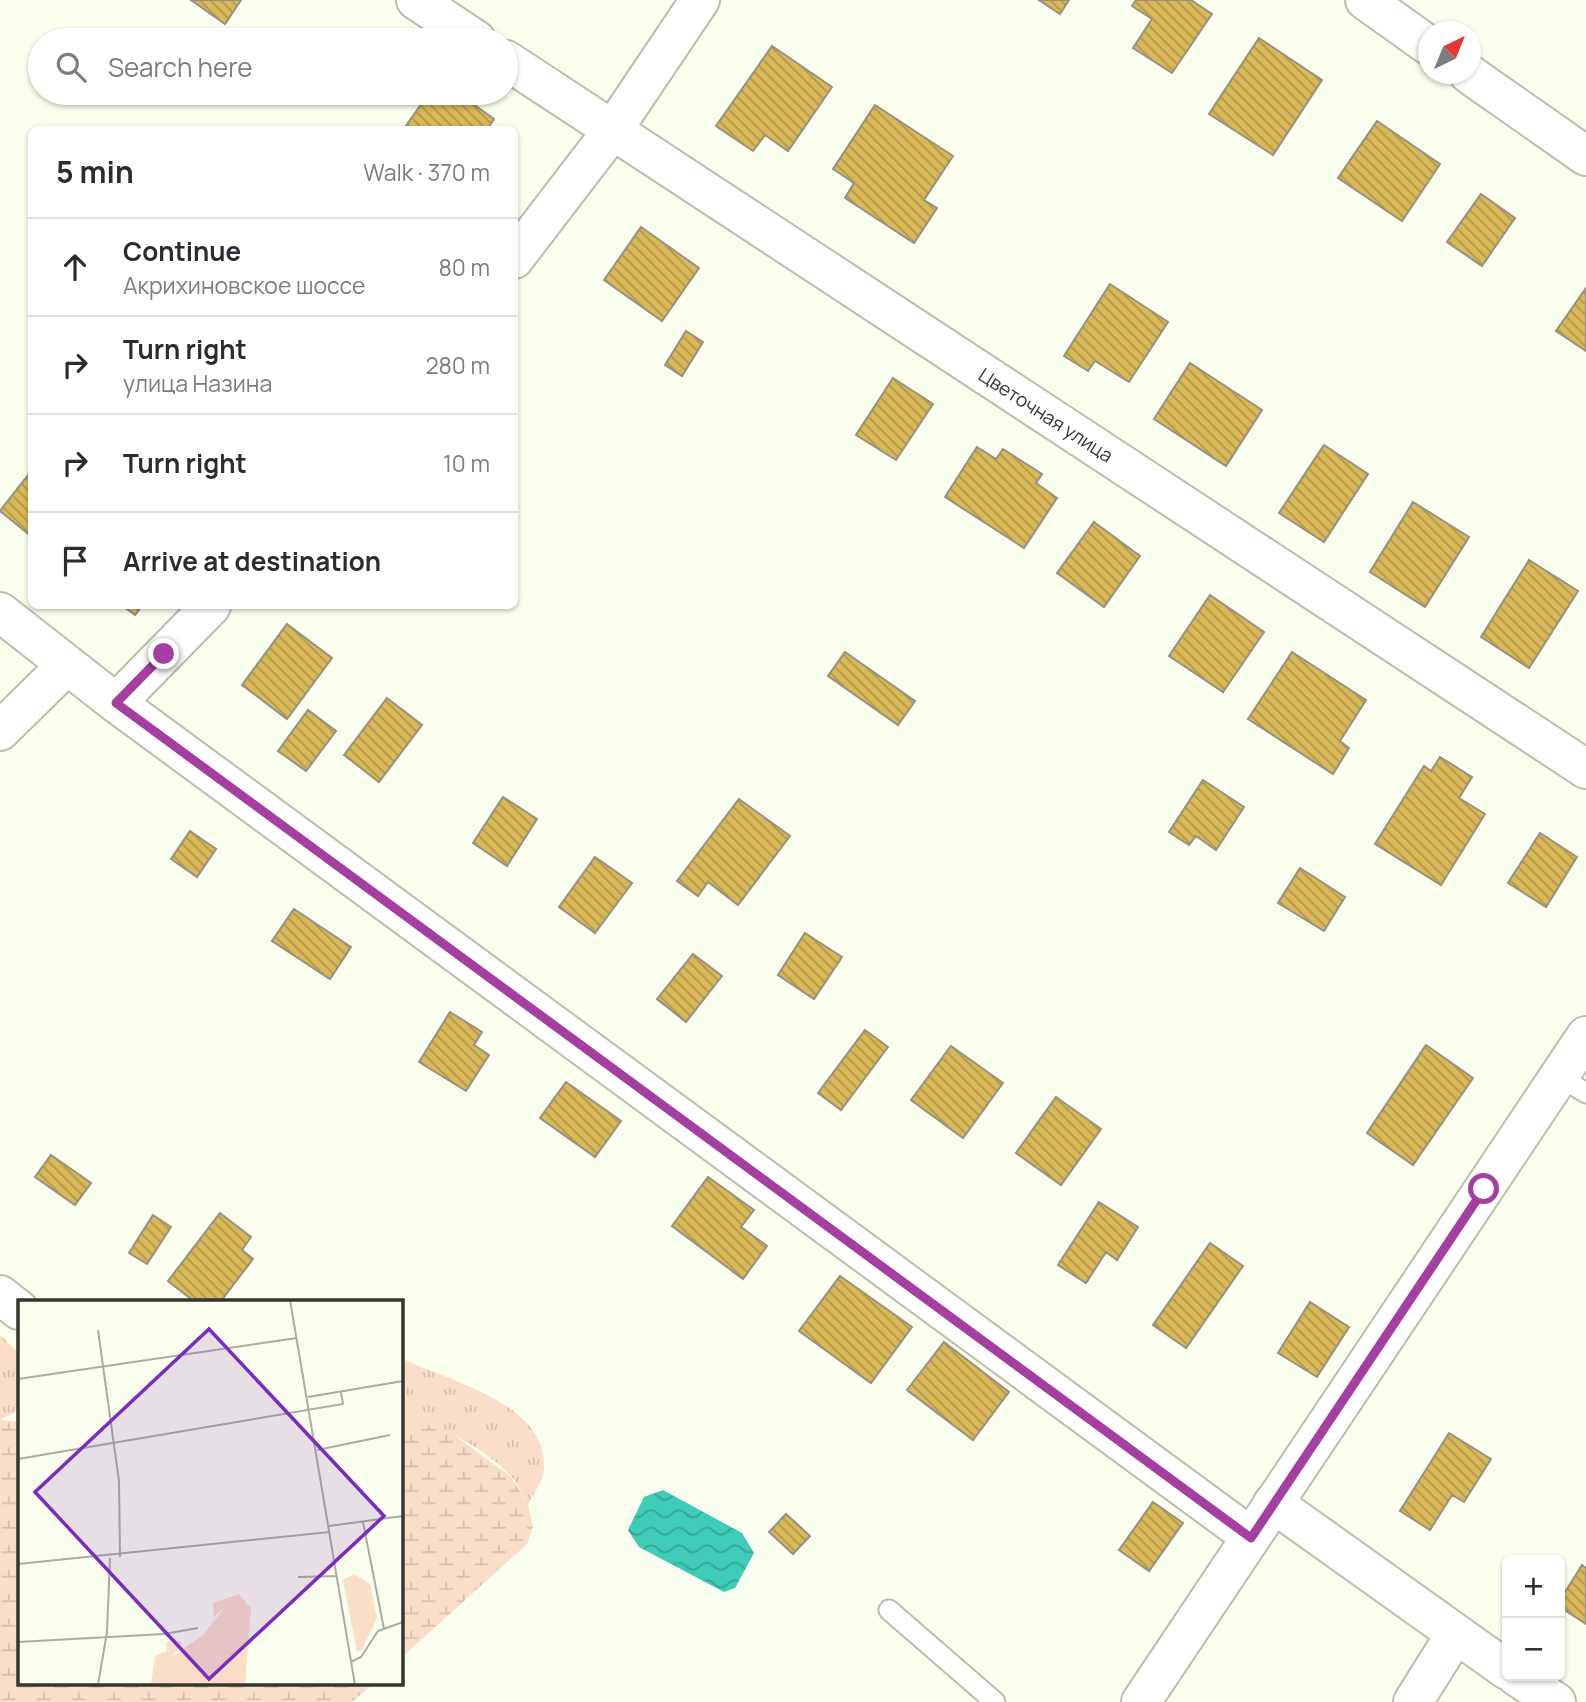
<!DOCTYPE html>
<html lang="en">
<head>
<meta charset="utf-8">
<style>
	:root { --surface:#fff; --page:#f2f2f3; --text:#2b2b33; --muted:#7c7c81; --line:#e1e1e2 }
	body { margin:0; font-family:Manrope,sans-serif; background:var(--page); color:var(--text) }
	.controls { position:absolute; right:21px; bottom:21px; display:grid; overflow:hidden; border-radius:10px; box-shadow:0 2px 5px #0004 }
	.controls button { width:63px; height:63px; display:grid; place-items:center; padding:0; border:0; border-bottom:2px solid var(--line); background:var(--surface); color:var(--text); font:35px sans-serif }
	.compass { position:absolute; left:1418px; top:21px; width:63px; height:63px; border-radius:50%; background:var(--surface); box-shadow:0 2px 5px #0004; rotate:43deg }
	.stop { position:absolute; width:21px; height:21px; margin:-16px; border:5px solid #a53ea1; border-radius:50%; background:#fff }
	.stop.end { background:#a53ea1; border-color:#fff; box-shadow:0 2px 7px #0008 }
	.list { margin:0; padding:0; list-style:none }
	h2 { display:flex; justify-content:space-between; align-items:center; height:91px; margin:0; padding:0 28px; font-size:30px }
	h2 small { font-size:23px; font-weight:400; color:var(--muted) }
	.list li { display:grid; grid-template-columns:46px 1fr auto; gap:21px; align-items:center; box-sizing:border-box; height:98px; padding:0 28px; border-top:2px solid var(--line) }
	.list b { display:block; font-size:26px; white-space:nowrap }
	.list p { margin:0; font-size:23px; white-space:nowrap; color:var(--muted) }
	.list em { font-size:23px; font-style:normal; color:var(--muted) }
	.icon { flex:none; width:38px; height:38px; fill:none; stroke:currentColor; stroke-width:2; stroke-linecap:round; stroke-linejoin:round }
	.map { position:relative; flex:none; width:1586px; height:1702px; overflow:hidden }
	.search { position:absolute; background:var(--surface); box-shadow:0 2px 5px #0004; left:28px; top:28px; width:490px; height:77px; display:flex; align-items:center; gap:18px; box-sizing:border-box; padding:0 24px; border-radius:38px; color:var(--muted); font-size:26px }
	.panel { position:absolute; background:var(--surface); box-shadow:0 2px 5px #0004; left:28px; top:126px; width:490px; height:483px; border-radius:10px }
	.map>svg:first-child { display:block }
</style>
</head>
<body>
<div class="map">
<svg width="1586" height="1702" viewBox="0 0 1586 1702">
	<defs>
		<pattern id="grass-tufts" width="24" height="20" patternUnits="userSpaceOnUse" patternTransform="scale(1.75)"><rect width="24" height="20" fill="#fadec8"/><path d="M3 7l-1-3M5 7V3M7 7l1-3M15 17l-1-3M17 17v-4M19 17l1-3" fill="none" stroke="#d7bfac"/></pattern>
		<pattern id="wetland-marsh" width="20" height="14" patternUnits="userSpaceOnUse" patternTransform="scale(1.75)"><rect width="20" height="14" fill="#fadec8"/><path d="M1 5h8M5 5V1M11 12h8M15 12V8" fill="none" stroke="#d7bfac"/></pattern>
		<pattern id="water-waves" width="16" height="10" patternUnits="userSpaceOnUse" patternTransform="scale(1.75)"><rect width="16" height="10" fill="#3ecbb7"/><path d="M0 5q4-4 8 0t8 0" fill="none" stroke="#35a695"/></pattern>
		<pattern id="building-back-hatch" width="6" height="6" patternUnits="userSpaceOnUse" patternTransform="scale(1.75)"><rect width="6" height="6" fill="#d9b858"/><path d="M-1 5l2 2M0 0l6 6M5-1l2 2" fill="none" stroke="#b19649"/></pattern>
	</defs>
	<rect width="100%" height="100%" fill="#f9feee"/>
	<path fill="url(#grass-tufts)" d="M 0,1335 L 19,1353 L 19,1410 L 0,1420 Z
		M 401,1358 C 446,1381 549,1402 544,1470 C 543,1481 533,1495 528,1504 C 522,1495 518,1484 511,1476 C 487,1450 436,1419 401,1423 Z"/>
	<path fill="url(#wetland-marsh)" d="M 0,1420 L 19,1422 L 19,1683 L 374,1683 L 352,1702 L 0,1702 Z
		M 413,1421 L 446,1429 L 511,1477 L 528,1504 L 533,1527 L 527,1544 L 401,1658 L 401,1423 Z"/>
	<path fill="url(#water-waves)" d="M 663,1490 L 742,1533 L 754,1553 L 735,1588 L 724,1592 L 639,1547 L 628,1530 L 644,1497 Z"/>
	<path fill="url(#building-back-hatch)" stroke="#969183" stroke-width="2" d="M 191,0 L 241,0 L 225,24 Z
		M 1039,0 L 1069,0 L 1060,14 Z
		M 1136,0 L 1191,0 L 1212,14 L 1172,73 L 1133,48 L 1152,19 L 1132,6 Z
		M 1259,38 L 1322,80 L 1273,155 L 1209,114 Z
		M 772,46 L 832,87 L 788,151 L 765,135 L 753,151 L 716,126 Z
		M 429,93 L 458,93 L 494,119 L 487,130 L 403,130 Z
		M 875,105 L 953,156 L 924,200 L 937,208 L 914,243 L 845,198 L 854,183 L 833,169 Z
		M 1377,121 L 1440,164 L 1402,221 L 1338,178 Z
		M 1481,194 L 1515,218 L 1482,266 L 1447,242 Z
		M 641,227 L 699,268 L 662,321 L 604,280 Z
		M 1110,284 L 1168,322 L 1129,382 L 1095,361 L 1088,371 L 1064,356 Z
		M 1586,288 L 1586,351 L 1556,331 Z
		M 686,331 L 703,342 L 682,376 L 665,365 Z
		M 1190,363 L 1262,410 L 1226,466 L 1154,419 Z
		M 893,378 L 933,404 L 896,460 L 856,435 Z
		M 1324,445 L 1368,474 L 1324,542 L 1279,513 Z
		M 977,447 L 996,459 L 1003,449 L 1042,474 L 1036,483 L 1057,498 L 1024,548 L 945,497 Z
		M 32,470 L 32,537 L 0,511 Z
		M 1413,502 L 1469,537 L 1425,607 L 1370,572 Z
		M 1094,522 L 1140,556 L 1104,607 L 1057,573 Z
		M 1529,560 L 1578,591 L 1529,668 L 1481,637 Z
		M 1210,595 L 1264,632 L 1223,692 L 1169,656 Z
		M 123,606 L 142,606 L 135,615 Z
		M 287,624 L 332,658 L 287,719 L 242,685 Z
		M 845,652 L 915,701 L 898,725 L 828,676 Z
		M 1292,652 L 1366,700 L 1340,741 L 1349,748 L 1333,774 L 1248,719 Z
		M 387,698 L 422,725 L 379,782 L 344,755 Z
		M 308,710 L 336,731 L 306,771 L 278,751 Z
		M 1440,757 L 1472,777 L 1459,798 L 1485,814 L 1441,885 L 1375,844 L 1424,766 L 1431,771 Z
		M 1203,780 L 1244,807 L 1216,850 L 1196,836 L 1189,845 L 1169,832 Z
		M 503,797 L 537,819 L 507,866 L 473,843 Z
		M 739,799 L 790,836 L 738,905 L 708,882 L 698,896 L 677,881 Z
		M 190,831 L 216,849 L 197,877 L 171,859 Z
		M 1540,833 L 1577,857 L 1546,907 L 1508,883 Z
		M 595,857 L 632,883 L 595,933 L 559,907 Z
		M 1300,868 L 1345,897 L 1324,931 L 1278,903 Z
		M 294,909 L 351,947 L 330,979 L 272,941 Z
		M 805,933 L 842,957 L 814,999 L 778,975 Z
		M 693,954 L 722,976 L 686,1022 L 657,999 Z
		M 450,1012 L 482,1032 L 474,1045 L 489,1055 L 466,1091 L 419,1062 Z
		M 865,1030 L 888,1047 L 841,1110 L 818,1093 Z
		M 1426,1045 L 1473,1078 L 1413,1165 L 1367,1133 Z
		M 951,1046 L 1003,1083 L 963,1138 L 911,1100 Z
		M 566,1082 L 621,1121 L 595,1157 L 540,1118 Z
		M 1056,1097 L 1101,1129 L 1061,1185 L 1016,1153 Z
		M 51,1155 L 91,1183 L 75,1205 L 35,1177 Z
		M 708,1177 L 754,1210 L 741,1227 L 767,1246 L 743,1279 L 672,1226 Z
		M 1099,1202 L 1138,1227 L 1117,1260 L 1106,1252 L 1086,1283 L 1058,1265 Z
		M 220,1213 L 251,1237 L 242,1250 L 253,1259 L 221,1301 L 189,1301 L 191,1299 L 168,1281 Z
		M 153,1215 L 171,1227 L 147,1264 L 129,1253 Z
		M 1210,1243 L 1243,1266 L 1186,1348 L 1153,1325 Z
		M 840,1276 L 912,1327 L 871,1383 L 799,1331 Z
		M 1310,1302 L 1349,1327 L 1317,1377 L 1278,1353 Z
		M 944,1342 L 1009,1392 L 973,1440 L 907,1390 Z
		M 1449,1433 L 1491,1459 L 1464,1502 L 1452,1495 L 1430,1530 L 1400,1511 Z
		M 1153,1502 L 1183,1523 L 1149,1571 L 1119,1550 Z
		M 786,1514 L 810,1536 L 793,1554 L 769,1532 Z
		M 1582,1565 L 1586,1568 L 1586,1624 L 1560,1607 L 1560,1600 Z"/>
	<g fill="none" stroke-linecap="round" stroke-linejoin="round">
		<g stroke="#b9beaf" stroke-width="23">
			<path id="lane" d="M 1560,1077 L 1586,1093
				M 889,1610 L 995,1702"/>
		</g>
		<g stroke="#b9beaf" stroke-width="42">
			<path id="street" d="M 416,0 L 476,40
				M 1365,0 L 1428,45
				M 506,60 L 1586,769
				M 1469,74 L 1586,156
				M 514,259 L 612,131 L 700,0
				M 0,612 L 116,703 L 1251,1537
				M 116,703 L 211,606
				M 0,731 L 66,666
				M 0,1295 L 19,1310
				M 1273,1503 L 1507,1670
				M 1516,1676 L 1556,1702
				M 1413,1702 L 1455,1635"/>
		</g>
		<g stroke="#b9beaf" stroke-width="42">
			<path id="secondary" d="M 1141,1702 L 1586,1036"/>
		</g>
		<use href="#lane" stroke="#fff" stroke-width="19"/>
		<use href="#street" stroke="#fff" stroke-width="38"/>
		<use href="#secondary" stroke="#fff" stroke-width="38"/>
	</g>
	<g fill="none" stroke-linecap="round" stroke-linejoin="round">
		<path stroke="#a53ea1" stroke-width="9" d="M 164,654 L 116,703 L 1251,1538 L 1484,1189"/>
	</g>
	<g text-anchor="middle" stroke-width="6" stroke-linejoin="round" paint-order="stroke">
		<g font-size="19" fill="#34362f" stroke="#fff">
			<text transform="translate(1046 415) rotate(33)" y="7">Цветочная улица</text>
		</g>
	</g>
	<g transform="translate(18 1300)">
		<rect width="385" height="385" fill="#f9feee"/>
		<path d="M 336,274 L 352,284 L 359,318 L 344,350 L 339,352 L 325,280 ZM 221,294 L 229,303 L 208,306 L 196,317 L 195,303 ZM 154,339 L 164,342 L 154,357 L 148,385 L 133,385 L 137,356 L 149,351 L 148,344 Z" fill="#fadec8"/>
		<path d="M 225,302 L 233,307 L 227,385 L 148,385 L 154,357 L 185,335 L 208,306 Z" fill="#fadec8"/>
		<path fill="none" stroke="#aaaea2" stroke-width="2" d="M 272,0 L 337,385M 80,30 L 101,181 L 102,257M 0,79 L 279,38M 290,97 L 385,81M 299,150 L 372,135M 0,159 L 325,104 L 323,92M 345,222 L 366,329M 311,226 L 385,216M 0,264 L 312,232M 280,277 L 319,276M 0,342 L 146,334 L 180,328M 333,362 L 343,357 L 360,331 L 385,322M 80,385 L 89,332 L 92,258"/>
		<path fill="#7b2cbf" fill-opacity="0.15" stroke="#7b2cbf" stroke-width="3.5" d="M 191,29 L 366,216 L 191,379 L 17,192 Z"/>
		<rect width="385" height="385" fill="none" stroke="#34362f" stroke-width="3.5"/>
	</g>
</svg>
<div class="controls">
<button>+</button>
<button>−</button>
</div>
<svg class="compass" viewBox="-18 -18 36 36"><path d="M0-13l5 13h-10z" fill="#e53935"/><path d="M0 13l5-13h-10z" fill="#7c7c81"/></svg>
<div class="stop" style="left:1484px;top:1189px"></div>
<div class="stop end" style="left:164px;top:654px"></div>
<div class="search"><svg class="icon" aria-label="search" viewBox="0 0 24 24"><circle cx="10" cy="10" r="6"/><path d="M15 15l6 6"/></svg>Search here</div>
<section class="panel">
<h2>5 min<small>Walk · 370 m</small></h2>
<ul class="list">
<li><svg class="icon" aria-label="ahead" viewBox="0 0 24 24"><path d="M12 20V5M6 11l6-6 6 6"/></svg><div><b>Continue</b><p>Акрихиновское шоссе</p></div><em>80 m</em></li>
<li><svg class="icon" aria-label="right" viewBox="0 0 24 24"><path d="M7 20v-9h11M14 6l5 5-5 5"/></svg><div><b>Turn right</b><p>улица Назина</p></div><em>280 m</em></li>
<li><svg class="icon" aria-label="right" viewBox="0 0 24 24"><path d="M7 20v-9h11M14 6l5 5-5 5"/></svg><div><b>Turn right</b></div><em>10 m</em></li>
<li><svg class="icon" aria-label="arrive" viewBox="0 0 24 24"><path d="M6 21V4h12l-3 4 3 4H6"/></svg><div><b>Arrive at destination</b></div></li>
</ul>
</section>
</div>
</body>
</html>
